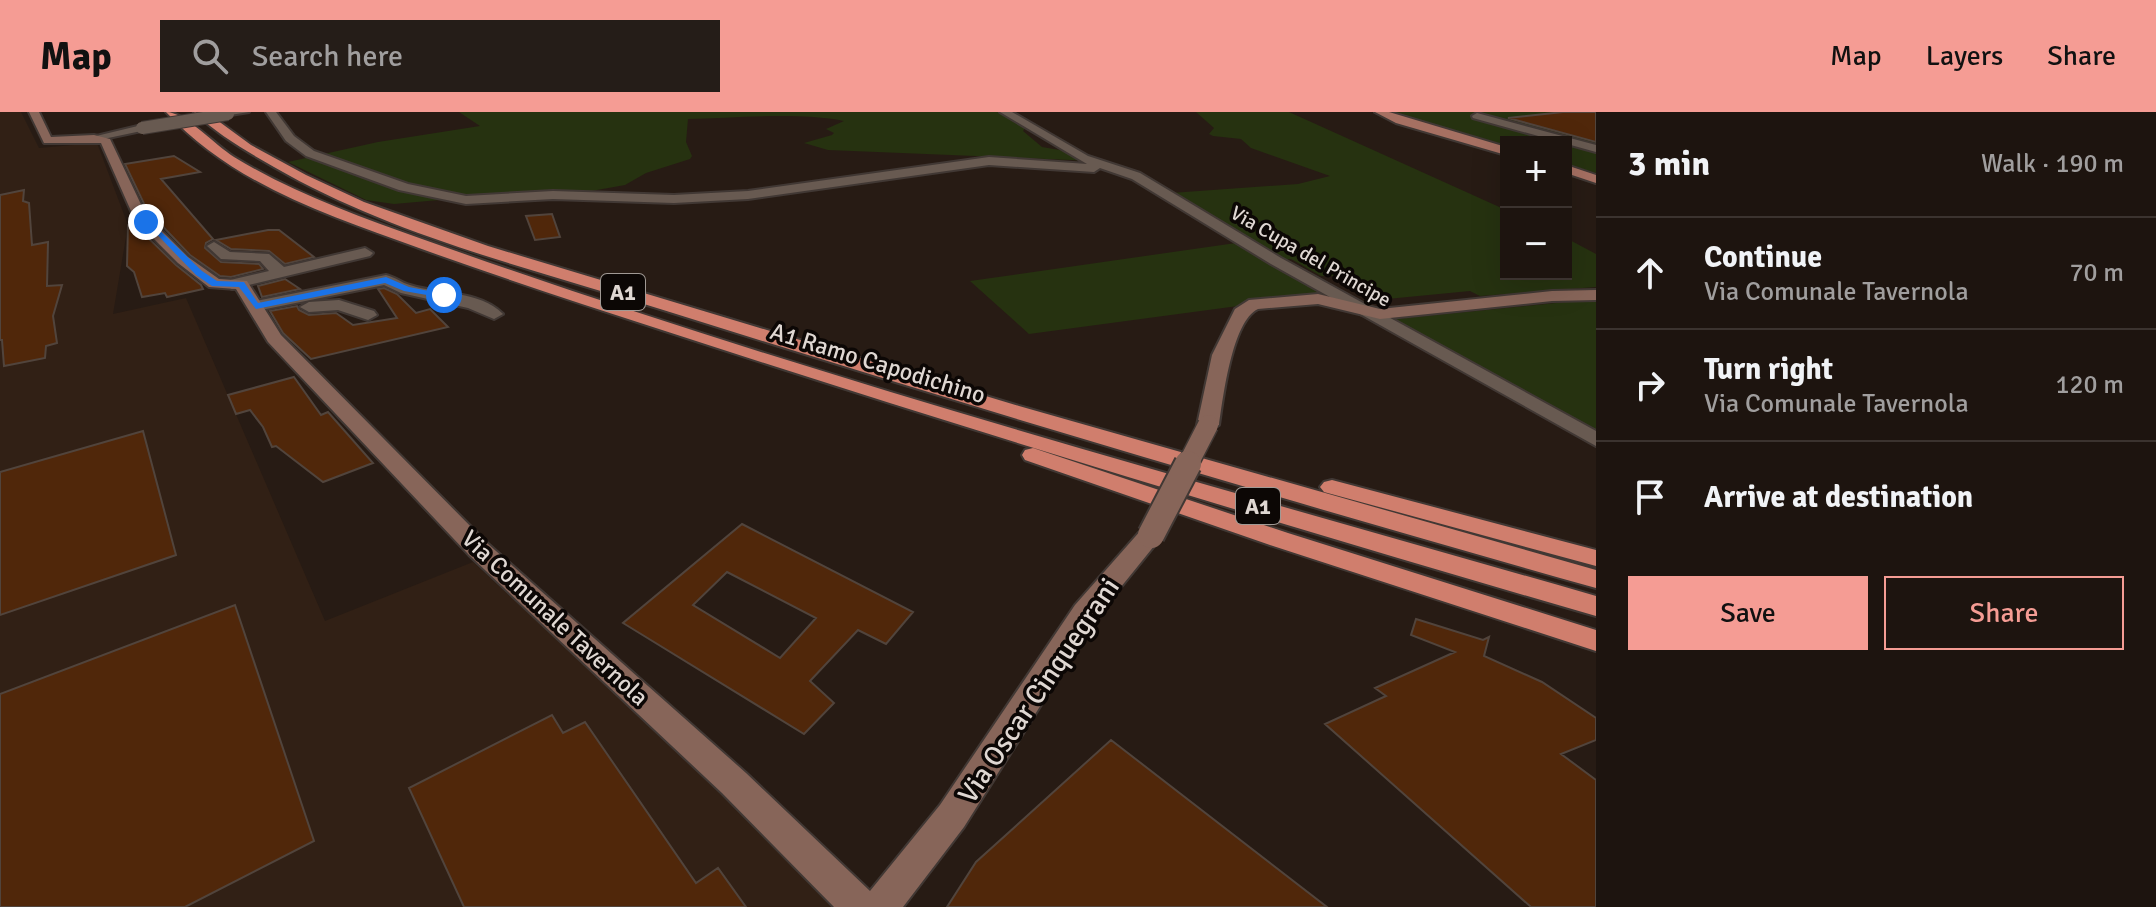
<!DOCTYPE html>
<html lang="en">
<head>
<meta charset="utf-8">
<style>
	:root { --surface:#1d140f; --page:#251d18; --text:#f1f3f6; --muted:#a09e9e; --line:#3b332f; --accent:#f59c94 }
	body { margin:0; font-family:Signika,sans-serif; background:var(--page); color:var(--text) }
	.controls { position:absolute; right:24px; top:24px; display:grid; overflow:hidden; border-radius:0px; box-shadow:0 8px 32px #0002 }
	.controls button { width:72px; height:72px; display:grid; place-items:center; padding:0; border:0; border-bottom:2px solid var(--line); background:var(--surface); color:var(--text); font:40px sans-serif }
	.stop { position:absolute; width:24px; height:24px; margin:-18px; border:6px solid #1a73e8; border-radius:50%; background:#fff }
	.stop.end { background:#1a73e8; border-color:#fff; box-shadow:0 2px 8px #0008 }
	.list { margin:0; padding:0; list-style:none }
	h2 { display:flex; justify-content:space-between; align-items:center; height:104px; margin:0; padding:0 32px; font-size:34px }
	h2 small { font-size:26px; font-weight:400; color:var(--muted) }
	.list li { display:grid; grid-template-columns:52px 1fr auto; gap:24px; align-items:center; box-sizing:border-box; height:112px; padding:0 32px; border-top:2px solid var(--line) }
	.list b { display:block; font-size:30px; white-space:nowrap }
	.list p { margin:0; font-size:26px; white-space:nowrap; color:var(--muted) }
	.list em { font-size:26px; font-style:normal; color:var(--muted) }
	.actions { display:flex; gap:16px; padding:24px 32px }
	.actions a { flex:1; padding:18px 0; border:2px solid var(--accent); border-radius:0px; text-align:center; font-size:28px; color:var(--accent) }
	.actions .main { background:var(--accent); color:#111 }
	.icon { flex:none; width:44px; height:44px; fill:none; stroke:currentColor; stroke-width:2; stroke-linecap:round; stroke-linejoin:round }
	.map { position:relative; flex:none; width:1596px; height:795px; overflow:hidden }
	header { display:flex; align-items:center; gap:48px; box-sizing:border-box; height:112px; padding:0 40px; background:var(--accent); color:#111 }
	header strong { font-size:38px }
	nav { display:flex; gap:44px; margin-inline-start:auto; font-size:28px }
	.search { width:560px; height:72px; background:var(--page); display:flex; align-items:center; gap:20px; box-sizing:border-box; padding:0 28px; border-radius:0px; color:var(--muted); font-size:30px }
	main { display:flex }
	aside { flex:1; background:var(--surface) }
	.map>svg:first-child { display:block }
</style>
</head>
<body>
<header>
<strong>Map</strong>
<div class="search"><svg class="icon" aria-label="search" viewBox="0 0 24 24"><circle cx="10" cy="10" r="6"/><path d="M15 15l6 6"/></svg>Search here</div>
<nav><a>Map</a><a>Layers</a><a>Share</a></nav>
</header>
<main>
<div class="map">
<svg width="1596" height="795" viewBox="0 0 1596 795">
	<rect width="100%" height="100%" fill="#271b14"/>
	<path fill="#312015" d="M 0,0 L 21,0 L 39,36 L 97,31 L 128,113 L 113,202 L 186,186 L 325,509 L 473,450 L 825,775 L 842,795 L 0,795 Z"/>
	<path fill="#263210" d="M 459,0 L 1000,0 L 1020,10 L 1030,10 L 1023,19 L 1042,35 L 1083,42 L 1095,49 L 828,38 L 804,31 L 832,23 L 834,21 L 826,17 L 844,9 C 797,0 737,6 688,7 L 686,30 L 692,44 L 690,47 L 646,61 L 625,73 L 586,80 L 520,81 L 394,92 L 366,88 L 288,50 L 378,30 L 480,14 Z
		M 1196,0 L 1289,0 L 1506,98 L 1506,162 L 1566,162 L 1566,126 L 1596,142 L 1596,175 L 1480,184 L 1470,179 L 1387,187 L 1349,164 L 1321,164 L 1291,147 L 1278,148 L 1171,81 L 1298,72 L 1330,64 L 1251,36 L 1241,27 L 1213,24 L 1209,22 L 1214,16 Z
		M 1392,0 L 1596,0 L 1596,61 L 1566,52 L 1566,30 L 1506,30 L 1506,33 Z
		M 1236,131 L 1320,178 L 1321,182 C 1294,183 1262,182 1238,194 L 1029,222 L 970,169 Z
		M 1596,187 L 1596,324 L 1386,208 Z"/>
	<path fill="#50270a" stroke="#51443c" stroke-width="2" fill-rule="evenodd" d="M 1563,0 L 1596,0 L 1596,30 L 1508,6 Z
		M 174,44 L 200,60 L 161,67 L 213,127 L 206,131 L 205,136 L 221,150 L 259,152 L 263,157 L 231,165 L 220,164 L 190,143 L 147,98 L 125,52 Z
		M 24,78 L 23,89 L 29,91 L 32,133 L 48,130 L 47,174 L 62,173 L 53,204 L 57,231 L 46,234 L 45,246 L 4,254 L 2,228 L 0,228 L 0,83 Z
		M 552,102 L 560,125 L 535,128 L 526,104 Z
		M 134,112 L 176,153 L 201,173 L 203,177 L 167,185 L 165,181 L 142,185 L 134,160 L 127,154 L 128,113 Z
		M 268,118 L 279,118 L 314,145 L 285,152 L 269,139 L 231,137 L 216,128 Z
		M 285,167 L 300,177 L 262,185 L 258,174 Z
		M 384,176 L 397,182 L 416,201 L 430,197 L 448,215 L 311,247 L 283,221 L 270,199 L 297,194 L 299,198 L 309,203 L 336,201 L 353,213 L 397,206 L 378,177 Z
		M 294,265 L 321,303 L 328,300 L 373,351 L 323,370 L 276,334 L 272,335 L 263,315 L 250,298 L 236,302 L 228,283 Z
		M 143,319 L 176,443 L 0,503 L 0,360 Z
		M 742,412 L 913,500 L 886,532 L 858,518 L 810,569 L 834,591 L 804,622 L 623,511 ZM 727,460 L 816,506 L 780,546 L 693,493 Z
		M 235,493 L 314,729 L 185,795 L 0,795 L 0,582 Z
		M 1416,507 L 1483,528 L 1489,525 L 1484,544 L 1542,570 L 1596,606 L 1596,628 L 1561,642 L 1596,668 L 1596,795 L 1531,795 L 1325,612 L 1386,584 L 1375,576 L 1455,540 L 1411,523 Z
		M 552,603 L 563,621 L 585,610 L 696,771 L 718,756 L 746,795 L 464,795 L 409,676 Z
		M 1111,628 L 1327,795 L 947,795 L 976,750 Z"/>
	<g fill="none" stroke-linecap="round" stroke-linejoin="round">
		<g stroke="#413834" stroke-width="4">
			<path id="street" d="M 224,0 L 249,0 L 224,4 Z
				M 266,0 L 276,0 L 294,24 L 314,39 L 408,72 L 466,84 L 553,79 L 674,83 L 748,79 L 989,45 L 1087,52 L 1000,0 L 1012,0 L 1088,44 L 1140,61 L 1281,146 L 1596,319 L 1596,334 L 1271,152 L 1132,67 L 1100,56 L 1094,60 L 989,53 L 748,87 L 674,91 L 553,87 L 466,92 L 399,78 L 306,44 L 286,29 Z
				M 1477,1 L 1596,33 L 1596,40 L 1473,6 L 1472,4 Z
				M 142,13 L 147,16 L 146,18 L 94,29 L 88,26 Z
				M 214,130 L 230,140 L 269,142 L 284,155 L 365,136 L 373,141 L 370,144 L 232,177 L 224,172 L 226,169 L 269,159 L 260,149 L 221,147 L 207,134 Z
				M 386,163 C 395,165 402,171 410,173 C 440,183 479,178 503,202 L 494,207 L 468,196 L 401,181 L 384,173 L 256,199 L 247,194 L 256,189 Z
				M 339,188 L 374,199 L 377,203 L 368,208 L 338,198 L 309,200 L 300,195 L 309,190 Z"/>
		</g>
		<g stroke="#413834" stroke-width="4">
			<path id="secondary" d="M 29,0 L 39,0 L 51,25 L 94,23 L 110,27 L 146,103 L 188,145 L 219,167 L 247,169 L 281,223 L 487,431 L 746,661 L 870,779 L 940,693 L 1075,493 L 1142,417 L 1160,417 L 1163,423 L 1095,507 L 964,715 L 903,795 L 834,795 L 722,681 L 469,443 L 268,230 L 236,177 L 209,175 L 178,151 L 135,108 L 101,31 L 44,31 Z
				M 1596,178 L 1596,188 L 1552,189 L 1380,207 L 1318,192 L 1258,197 C 1232,209 1223,286 1219,313 L 1208,319 L 1197,313 L 1212,243 L 1235,197 L 1249,188 L 1318,182 L 1380,197 L 1552,179 Z"/>
		</g>
		<g stroke="#413834" stroke-width="4">
			<path id="primary" d="M 1375,0 L 1389,0 L 1506,35 L 1506,43 L 1396,11 Z
				M 1566,53 L 1596,63 L 1596,71 L 1566,61 Z"/>
		</g>
		<g stroke="#413834" stroke-width="4">
			<path id="highway" d="M 166,0 C 185,0 215,33 234,45 C 293,81 357,104 422,127 C 807,264 1203,371 1596,484 L 1596,504 C 1282,413 969,318 659,217 C 579,191 499,165 419,136 C 330,104 232,72 166,0 Z
				M 194,0 L 206,0 L 251,33 L 306,63 L 364,90 L 488,134 L 1019,294 L 1596,458 L 1596,476 C 1287,389 979,297 673,201 C 538,158 397,126 274,55 C 246,39 217,22 194,0 Z
				M 1033,336 L 1288,421 L 1596,518 L 1596,539 L 1270,433 L 1025,348 L 1022,343 L 1025,338 Z
				M 1332,368 L 1596,438 L 1596,454 L 1324,380 L 1320,375 L 1324,370 Z"/>
		</g>
		<use href="#street" fill="#685a51" fill-rule="evenodd"/>
		<use href="#secondary" fill="#876559" fill-rule="evenodd"/>
		<use href="#primary" fill="#a67062" fill-rule="evenodd"/>
		<use href="#highway" fill="#d07e6d" fill-rule="evenodd"/>
		<g stroke="#413834" stroke-width="14" stroke-linecap="butt">
			<path id="street-bridge" d="M 142,16 L 228,2"/>
		</g>
		<g stroke="#413834" stroke-width="23" stroke-linecap="butt">
			<path id="secondary-bridge-far1" d="M 1187,354 L 1208,313"/>
		</g>
		<g stroke="#413834" stroke-width="30" stroke-linecap="butt">
			<path id="secondary-bridge" d="M 1151,423 L 1188,352"/>
		</g>
		<use href="#street-bridge" stroke="#685a51" stroke-width="12"/>
		<use href="#secondary-bridge-far1" stroke="#876559" stroke-width="20"/>
		<use href="#secondary-bridge" stroke="#876559" stroke-width="26"/>
	</g>
	<path fill="#1a73e8" d="M 143,108 L 149,108 L 202,159 L 217,169 L 244,170 L 258,191 L 386,165 L 409,175 L 449,183 L 444,186 L 404,179 L 385,171 L 256,197 L 239,175 L 212,174 L 196,163 Z"/>
	<g text-anchor="middle" stroke-width="7" stroke-linejoin="round" paint-order="stroke">
		<g font-size="20" fill="#dfd7d2" stroke="#0c0705">
			<text transform="translate(1311 144) rotate(30)" y="7">Via Cupa del Principe</text>
		</g>
		<g fill="#0c0705" stroke="#a09994" stroke-width="2">
			<rect x="601" y="162" width="44" height="36" rx="6"/>
			<rect x="1236" y="376" width="44" height="36" rx="6"/>
		</g>
		<g font-size="22" font-weight="bold" fill="#dfd7d2">
			<text x="623" y="188">A1</text>
			<text x="1258" y="402">A1</text>
		</g>
		<g font-size="24" fill="#dfd7d2" stroke="#0c0705">
			<text transform="translate(878 251) rotate(17)" y="8">A1 Ramo Capodichino</text>
			<text transform="translate(555 506) rotate(43)" y="8">Via Comunale Tavernola</text>
		</g>
		<g font-size="28" fill="#dfd7d2" stroke="#0c0705">
			<text transform="translate(1038 578) rotate(-56)" y="10">Via Oscar Cinquegrani</text>
		</g>
	</g>
</svg>
<div class="controls">
<button>+</button>
<button>−</button>
</div>
<div class="stop" style="left:444px;top:183px"></div>
<div class="stop end" style="left:146px;top:110px"></div>
</div>
<aside>
<h2>3 min<small>Walk · 190 m</small></h2>
<ul class="list">
<li><svg class="icon" aria-label="ahead" viewBox="0 0 24 24"><path d="M12 20V5M6 11l6-6 6 6"/></svg><div><b>Continue</b><p>Via Comunale Tavernola</p></div><em>70 m</em></li>
<li><svg class="icon" aria-label="right" viewBox="0 0 24 24"><path d="M7 20v-9h11M14 6l5 5-5 5"/></svg><div><b>Turn right</b><p>Via Comunale Tavernola</p></div><em>120 m</em></li>
<li><svg class="icon" aria-label="arrive" viewBox="0 0 24 24"><path d="M6 21V4h12l-3 4 3 4H6"/></svg><div><b>Arrive at destination</b></div></li>
</ul>
<div class="actions"><a class="main">Save</a><a>Share</a></div>
</aside>
</main>
</body>
</html>
